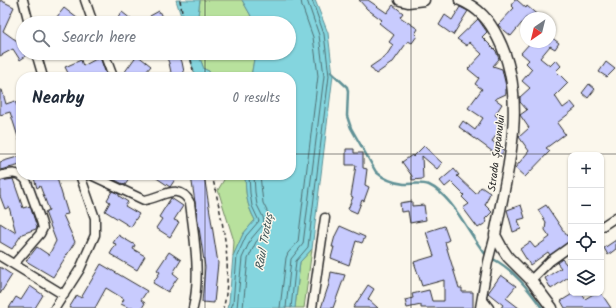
<!DOCTYPE html>
<html lang="en">
<head>
<meta charset="utf-8">
<style>
	:root { --surface:#fff; --page:#f6f6f7; --text:#1f2937; --muted:#747a83; --line:#e0e1e3 }
	body { margin:0; font-family:Kalam,sans-serif; background:var(--page); color:var(--text) }
	.controls { position:absolute; right:12px; bottom:12px; display:grid; overflow:hidden; border-radius:8px; box-shadow:0 1px 3px #0004 }
	.controls button { width:36px; height:36px; display:grid; place-items:center; padding:0; border:0; border-bottom:1px solid var(--line); background:var(--surface); color:var(--text); font:20px sans-serif }
	.compass { position:absolute; left:520px; top:12px; width:36px; height:36px; border-radius:50%; background:var(--surface); box-shadow:0 1px 3px #0004; rotate:215deg }
	.list { margin:0; padding:0; list-style:none }
	h2 { display:flex; justify-content:space-between; align-items:center; height:52px; margin:0; padding:0 16px; font-size:17px }
	h2 small { font-size:13px; font-weight:400; color:var(--muted) }
	.icon { flex:none; width:22px; height:22px; fill:none; stroke:currentColor; stroke-width:2; stroke-linecap:round; stroke-linejoin:round }
	.map { position:relative; flex:none; width:616px; height:308px; overflow:hidden }
	.search { position:absolute; background:var(--surface); box-shadow:0 1px 3px #0004; left:16px; top:16px; width:280px; height:44px; display:flex; align-items:center; gap:10px; box-sizing:border-box; padding:0 14px; border-radius:22px; color:var(--muted); font-size:15px }
	.panel { position:absolute; background:var(--surface); box-shadow:0 1px 3px #0004; left:16px; top:72px; width:280px; height:108px; border-radius:16px }
	.map>svg:first-child { display:block }
</style>
</head>
<body>
<div class="map">
<svg width="616" height="308" viewBox="0 0 616 308">
	<rect width="100%" height="100%" fill="#fbf7ec"/>
	<filter id="ink" filterUnits="userSpaceOnUse"><feTurbulence type="fractalNoise" baseFrequency=".025" numOctaves="2"/><feDisplacementMap in="SourceGraphic" scale="8" xChannelSelector="R" yChannelSelector="G"/><feConvolveMatrix kernelMatrix="1 2 1 2 8 2 1 2 1" color-interpolation-filters="sRGB"/></filter>
	<g filter="url(#ink)">
		<path fill="#b8e19d" stroke="#728664" d="M 200,0 L 242,0 L 255,23 L 197,23 Z
			M 198,53 L 255,53 L 251,77 L 210,77 L 209,71 L 204,69 Z
			M 225,175 L 245,175 C 246,194 246,204 255,220 L 243,234 L 233,256 L 234,241 L 218,190 L 225,178 Z
			M 312,249 L 304,308 L 295,308 L 300,262 Z"/>
		<path fill="#84d5de" stroke="#609196" d="M 176,0 L 200,0 L 197,23 L 182,23 L 181,16 Z
			M 242,0 L 315,0 L 328,33 L 333,75 L 312,249 L 300,262 L 295,308 L 227,308 L 229,302 L 233,256 L 243,234 L 255,220 C 246,203 246,194 245,175 L 291,175 L 291,77 L 251,77 L 255,53 L 289,53 L 289,23 L 255,23 Z
			M 188,53 L 198,53 L 204,69 L 209,71 L 210,77 L 196,77 Z"/>
		<g fill="none" stroke-linecap="round" stroke-linejoin="round">
			<path stroke="#4f6f73" stroke-width="1" d="M 231,308 L 233,303 L 237,256 L 246,236 L 259,221 L 252,206 L 250,193 L 249,175
				M 237,308 L 242,258 L 251,239 L 262,226 L 264,222 L 263,217 L 257,205 L 255,192 L 254,175
				M 243,308 L 248,259 L 256,242 L 267,229 L 269,223 L 269,215 L 263,203 L 260,175
				M 280,308 L 286,258 L 288,253 L 298,242 L 318,76 L 313,37 L 302,6 L 301,0
				M 286,308 L 291,259 L 303,244 L 324,76 L 319,35 L 307,0
				M 291,308 L 296,261 L 308,247 L 329,76 L 324,34 L 312,0"/>
			<path stroke="#609196" stroke-width="2.5" d="M 331,72 L 347,87 L 348,91 L 347,116 L 351,128 L 376,172 C 383,178 394,183 404,184 C 413,184 421,182 429,185 C 453,196 469,235 486,255
				M 493,259 C 513,269 529,290 542,308"/>
		</g>
		<path fill="#c8cbfe" stroke="#2b2b2b" d="M 0,0 L 14,7 L 3,31 L 14,39 L 15,39 L 26,56 L 20,60 L 13,49 L 0,56 Z
			M 359,0 L 368,0 L 387,13 L 393,5 L 403,13 L 400,17 L 418,29 L 415,34 L 417,36 L 412,43 L 408,41 L 393,62 L 376,74 L 370,67 L 386,56 L 393,45 L 389,42 L 394,35 L 379,23 L 382,20 L 367,9 Z
			M 515,0 L 517,0 L 526,8 L 527,6 L 541,18 L 526,18 L 511,36 L 498,25 L 514,8 L 511,5 Z
			M 460,7 L 468,11 L 453,35 L 439,25 L 445,15 L 452,20 Z
			M 64,8 L 77,18 L 73,23 L 52,23 Z
			M 159,11 L 165,23 L 151,23 L 150,16 Z
			M 122,12 L 136,23 L 114,23 Z
			M 478,19 L 487,32 L 482,37 L 496,51 L 499,59 L 493,66 L 502,69 L 506,86 L 506,94 L 495,99 L 502,104 L 495,115 L 505,123 L 492,141 L 504,150 L 500,157 L 459,127 L 463,121 L 475,130 L 483,118 L 468,108 L 482,89 L 475,84 L 479,78 L 468,69 L 482,54 L 469,42 L 467,46 L 457,39 Z
			M 551,37 L 559,43 L 555,49 L 550,46 L 540,58 L 550,66 L 556,60 L 561,66 L 556,71 L 568,83 L 555,96 L 563,108 L 571,102 L 576,108 L 557,123 L 565,134 L 546,148 L 550,151 L 525,177 L 515,168 L 529,151 L 519,137 L 529,128 L 520,115 L 527,110 L 520,102 L 520,97 L 530,88 L 522,81 L 532,69 L 526,63 L 529,60 L 521,53 L 530,43 L 532,45 L 535,42 L 550,42 Z
			M 165,53 L 178,53 L 182,62 L 185,77 L 172,77 L 169,63 Z
			M 137,55 L 151,66 L 142,77 L 129,77 L 124,73 Z
			M 100,57 L 107,77 L 70,77 L 65,67 L 81,60 L 83,66 Z
			M 606,62 L 615,69 L 607,77 L 599,72 Z
			M 589,84 L 595,89 L 588,98 L 582,93 Z
			M 0,90 L 2,90 L 6,104 L 15,101 L 17,106 L 21,105 L 21,143 L 20,143 L 10,112 L 0,115 Z
			M 424,146 L 442,163 L 437,169 L 422,156 L 423,179 L 412,180 L 412,176 L 402,162 L 412,155 L 413,157 Z
			M 346,149 L 354,149 L 354,153 L 363,153 L 363,168 L 367,169 L 365,185 L 369,187 L 364,201 L 362,200 L 357,213 L 348,209 L 353,197 L 351,196 L 356,165 L 346,165 Z
			M 21,156 L 21,165 L 0,170 L 0,162 Z
			M 454,169 L 459,175 L 457,176 L 476,194 L 481,187 L 490,193 L 485,205 L 492,212 L 485,219 L 487,222 L 478,228 L 463,208 L 469,204 L 462,197 L 464,195 L 451,182 L 445,187 L 440,181 Z
			M 33,175 L 56,175 L 68,214 L 63,215 L 75,242 L 53,277 L 26,261 L 37,247 L 49,255 L 56,241 L 45,212 L 49,210 L 40,186 L 37,188 Z
			M 105,175 L 132,175 L 125,185 Z
			M 152,175 L 178,175 L 170,187 Z
			M 204,175 L 218,263 L 214,303 L 202,302 L 205,267 L 191,176 Z
			M 13,179 L 23,208 L 30,206 L 37,227 L 36,229 L 22,234 L 12,249 L 0,242 L 0,223 L 16,233 L 9,207 L 5,209 L 0,196 L 0,181 Z
			M 112,191 L 119,194 L 119,196 L 128,202 L 125,206 L 139,214 L 131,227 L 105,211 L 110,202 L 107,200 Z
			M 171,198 L 183,206 L 174,220 L 179,222 L 170,237 L 156,228 L 162,219 L 159,217 Z
			M 412,201 L 412,206 L 424,205 L 426,220 L 410,223 L 408,211 L 401,212 L 400,203 Z
			M 521,205 L 525,218 L 518,220 L 521,229 L 513,232 L 507,210 Z
			M 546,205 L 567,236 L 571,233 L 571,241 L 550,255 L 548,252 L 530,265 L 520,249 L 530,242 L 535,248 L 550,237 L 545,230 L 546,222 L 538,210 Z
			M 340,226 L 365,237 L 362,243 L 356,241 L 349,265 L 331,258 L 334,247 L 332,247 L 335,236 Z
			M 444,226 L 449,240 L 445,242 L 459,288 L 462,288 L 462,292 L 473,292 L 473,308 L 421,308 L 421,305 L 407,308 L 405,300 L 413,298 L 412,294 L 429,290 L 432,301 L 444,301 L 444,280 L 422,286 L 414,262 L 434,256 L 426,232 Z
			M 118,235 L 135,245 L 133,249 L 145,256 L 137,270 L 110,254 L 116,244 L 113,243 Z
			M 616,240 L 616,249 L 608,255 L 604,248 Z
			M 169,252 L 181,260 L 173,273 L 178,277 L 168,292 L 153,283 L 160,272 L 157,270 Z
			M 562,259 L 571,270 L 571,275 L 551,289 L 545,278 L 561,268 L 557,263 Z
			M 101,264 L 147,291 L 141,300 L 145,303 L 142,308 L 129,308 L 121,304 L 124,299 L 106,288 L 95,308 L 69,308 L 77,295 L 81,298 Z
			M 0,267 L 12,275 L 0,294 Z
			M 331,272 L 345,275 L 333,308 L 321,308 L 329,284 Z
			M 501,275 L 516,286 L 506,298 L 519,308 L 501,308 L 503,305 L 488,293 Z
			M 368,285 L 374,289 L 368,299 L 378,308 L 353,308 Z
			M 30,286 L 43,295 L 35,308 L 9,308 L 16,297 L 21,300 Z
			M 574,293 L 582,293 L 585,299 L 595,293 L 601,293 L 611,308 L 565,308 L 561,301 Z"/>
		<g fill="none" stroke-linecap="round" stroke-linejoin="round">
			<g stroke="#2b2b2b" stroke-width="11">
				<path id="minor" d="M 23,0 L 29,23
					M 85,0 L 93,23
					M 36,53 L 43,77
					M 104,53 L 113,77
					M 91,175 L 144,200 C 161,198 180,181 190,203 C 194,235 201,276 193,308
					M 0,176 C 10,173 18,171 26,180 L 41,221 L 43,228 L 40,234 L 14,264
					M 601,227 L 616,217
					M 0,256 L 64,295
					M 531,280 L 550,261 L 571,246
					M 482,299 L 489,308
					M 55,308 L 80,269 L 95,235 L 95,218 L 80,175
					M 312,308 L 325,218
					M 480,308 L 488,262 L 495,235"/>
			</g>
			<g stroke="#2b2b2b" stroke-width="13">
				<path id="tertiary" d="M 400,0 L 408,2 L 424,0
					M 460,0 C 479,8 489,20 498,38 C 529,99 507,171 495,235 L 502,248 L 508,257 L 531,280 L 552,308"/>
			</g>
			<path stroke="#2b2b2b" stroke-width="1.5" stroke-dasharray="4 3" stroke-linecap="butt" d="M 180,0 L 184,23
				M 190,53 L 194,77
				M 212,175 C 220,211 229,246 227,283 C 226,292 226,300 223,308"/>
			<use href="#minor" stroke="#fbf7ec" stroke-width="8"/>
			<use href="#tertiary" stroke="#fbf7ec" stroke-width="10"/>
		</g>
	</g>
	<path fill="none" stroke="#2b2b2b" stroke-width="1" stroke-opacity="0.55" d="M 205,0 L 205,23M 411,0 L 411,308M 205,53 L 205,77M 0,154 L 21,154M 291,154 L 616,154M 205,175 L 205,308"/>
	<g text-anchor="middle" stroke-width="3" stroke-linejoin="round" paint-order="stroke">
		<g font-size="11" fill="#2b2b2b" stroke="#fbf7ec">
			<text transform="translate(496 153) rotate(-83)" y="4">Strada Șupanului</text>
		</g>
		<g font-size="12" font-style="italic" fill="#415658" stroke="#fbf7ec">
			<text transform="translate(264 242) rotate(-80)" y="4">Râul Trotuș</text>
		</g>
	</g>
</svg>
<div class="controls">
<button>+</button>
<button>−</button>
<button><svg class="icon" aria-label="locate" viewBox="0 0 24 24"><circle cx="12" cy="12" r="6"/><path d="M12 2v4M12 18v4M2 12h4M18 12h4"/></svg></button>
<button><svg class="icon" aria-label="layers" viewBox="0 0 24 24"><path d="M12 4l9 5-9 5-9-5zM3 14l9 5 9-5"/></svg></button>
</div>
<svg class="compass" viewBox="-18 -18 36 36"><path d="M0-13l5 13h-10z" fill="#e53935"/><path d="M0 13l5-13h-10z" fill="#747a83"/></svg>
<div class="search"><svg class="icon" aria-label="search" viewBox="0 0 24 24"><circle cx="10" cy="10" r="6"/><path d="M15 15l6 6"/></svg>Search here</div>
<section class="panel">
<h2>Nearby<small>0 results</small></h2>
<ul class="list">
</ul>
</section>
</div>
</body>
</html>
